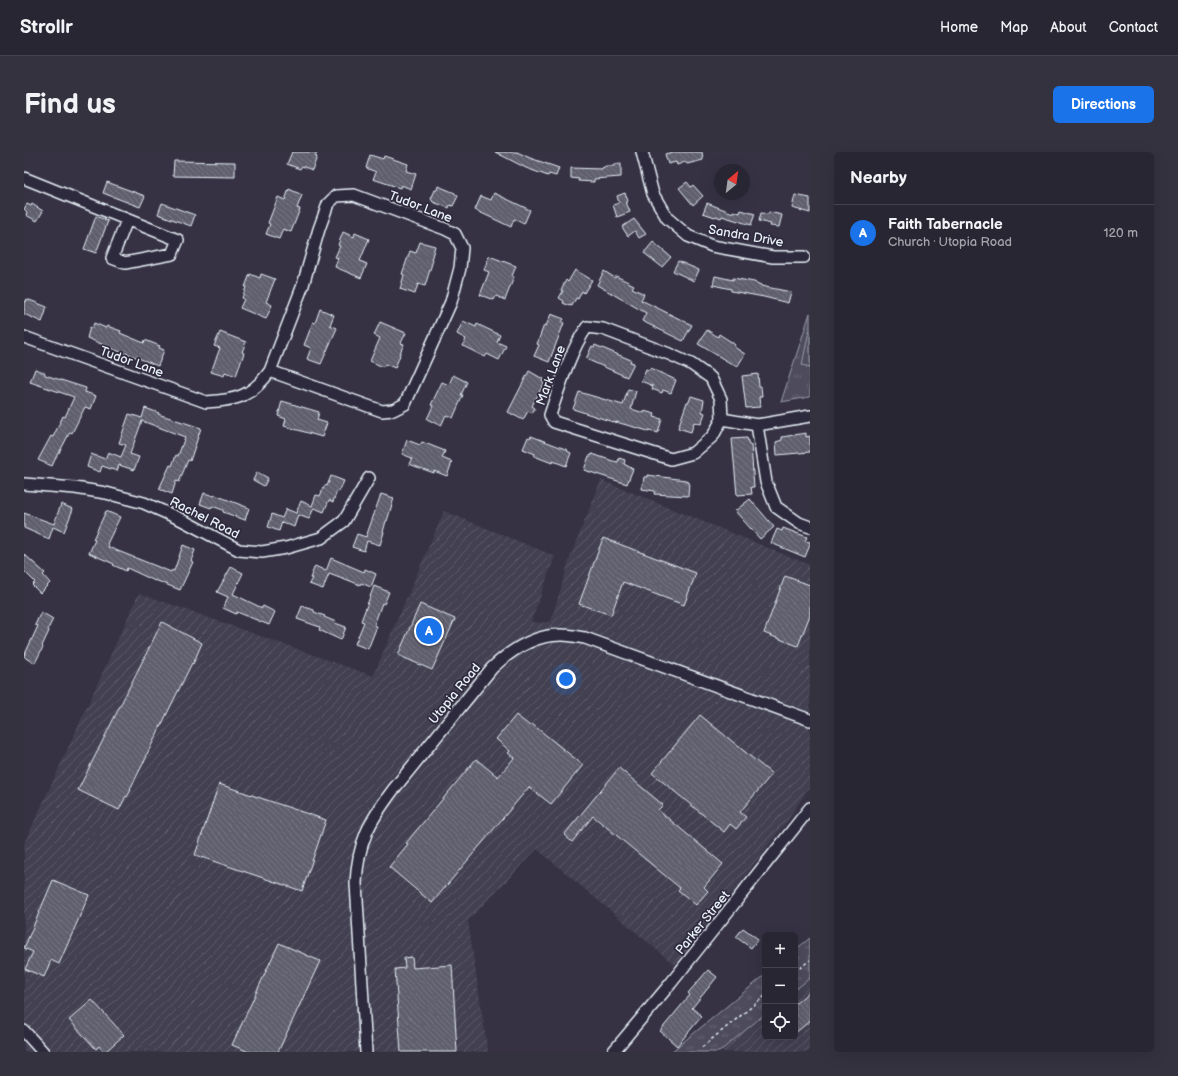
<!DOCTYPE html>
<html lang="en">
<head>
<meta charset="utf-8">
<style>
	:root { --surface:#282633; --page:#34323f; --text:#f1f3f6; --muted:#a5a5ac; --line:#44434e; --accent:#1a73e8 }
	body { margin:0; font-family:"Balsamiq Sans",sans-serif; background:var(--page); color:var(--text) }
	.controls { position:absolute; right:12px; bottom:12px; display:grid; overflow:hidden; border-radius:6px; box-shadow:0 4px 16px #0002 }
	.controls button { width:36px; height:36px; display:grid; place-items:center; padding:0; border:0; border-bottom:1px solid var(--line); background:var(--surface); color:var(--text); font:20px sans-serif }
	.compass { position:absolute; left:690px; top:12px; width:36px; height:36px; border-radius:50%; background:var(--surface); box-shadow:0 4px 16px #0002; rotate:29deg }
	.you { position:absolute; left:542px; top:527px; width:14px; height:14px; margin:-10px; border:3px solid #fff; border-radius:50%; background:#1a73e8; box-shadow:0 0 0 6px #1a73e833 }
	.badge { display:grid; place-items:center; width:26px; height:26px; border-radius:50%; background:var(--accent); color:#fff; font-size:13px; font-weight:700 }
	.pin { position:absolute; translate:-50% -50%; border:2px solid #fff; box-shadow:0 1px 4px #0006 }
	.list { margin:0; padding:0; list-style:none }
	h2 { display:flex; justify-content:space-between; align-items:center; height:52px; margin:0; padding:0 16px; font-size:17px }
	h2 small { font-size:13px; font-weight:400; color:var(--muted) }
	.list li { display:grid; grid-template-columns:26px 1fr auto; gap:12px; align-items:center; box-sizing:border-box; height:56px; padding:0 16px; border-top:1px solid var(--line) }
	.list b { display:block; font-size:15px; white-space:nowrap }
	.list p { margin:0; font-size:13px; white-space:nowrap; color:var(--muted) }
	.list em { font-size:13px; font-style:normal; color:var(--muted) }
	.icon { flex:none; width:22px; height:22px; fill:none; stroke:currentColor; stroke-width:2; stroke-linecap:round; stroke-linejoin:round }
	.map { position:relative; flex:none; width:786px; height:900px; overflow:hidden; border-radius:6px }
	header { display:flex; align-items:center; gap:24px; box-sizing:border-box; height:56px; padding:0 20px; background:var(--surface); border-bottom:1px solid var(--line) }
	header strong { font-size:19px }
	nav { display:flex; gap:22px; margin-inline-start:auto; font-size:14px }
	.intro { display:flex; align-items:center; justify-content:space-between; box-sizing:border-box; height:96px; padding:0 24px }
	h1 { margin:0; font-size:28px }
	.button { padding:10px 18px; border-radius:6px; background:var(--accent); color:#fff; font-size:14px; font-weight:700 }
	main { display:flex; gap:24px; padding:0 24px }
	aside { flex:1; background:var(--surface); border-radius:6px; box-shadow:0 4px 16px #0002 }
	.map>svg:first-child { display:block }
</style>
</head>
<body>
<header>
<strong>Strollr</strong>
<nav><a>Home</a><a>Map</a><a>About</a><a>Contact</a></nav>
</header>
<div class="intro"><h1>Find us</h1><a class="button">Directions</a></div>
<main>
<div class="map">
<svg width="786" height="900" viewBox="0 0 786 900">
	<defs>
		<pattern id="industrial-furrows" width="10" height="10" patternUnits="userSpaceOnUse"><rect width="10" height="10" fill="#433f51"/><path d="M-1 1l2-2M0 10L10 0M9 11l2-2" fill="none" stroke="#5e5b6b"/></pattern>
		<pattern id="park-tufts" width="24" height="20" patternUnits="userSpaceOnUse"><rect width="24" height="20" fill="#4d4b5c"/><path d="M3 7l-1-3M5 7V3M7 7l1-3M15 17l-1-3M17 17v-4M19 17l1-3" fill="none" stroke="#676574"/></pattern>
		<pattern id="building-back-hatch" width="6" height="6" patternUnits="userSpaceOnUse"><rect width="6" height="6" fill="#605e6e"/><path d="M-1 5l2 2M0 0l6 6M5-1l2 2" fill="none" stroke="#777683"/></pattern>
	</defs>
	<rect width="100%" height="100%" fill="#363244"/>
	<filter id="ink" filterUnits="userSpaceOnUse"><feTurbulence type="fractalNoise" baseFrequency=".025" numOctaves="2"/><feDisplacementMap in="SourceGraphic" scale="8" xChannelSelector="R" yChannelSelector="G"/><feConvolveMatrix kernelMatrix="1 2 1 2 8 2 1 2 1" color-interpolation-filters="sRGB"/></filter>
	<g filter="url(#ink)">
		<path fill="url(#industrial-furrows)" d="M 577,328 L 786,413 L 786,634 L 763,669 L 652,814 L 513,697 L 444,769 L 464,900 L 0,900 L 0,692 L 115,441 L 349,524 L 420,359 L 531,404 L 507,470 L 517,471 L 527,469 L 546,405 Z
			M 786,826 L 786,900 L 695,900 L 741,863 L 741,885 L 771,885 L 771,838 Z"/>
		<path fill="url(#park-tufts)" stroke="#9a9eaa" d="M 786,161 L 786,245 L 757,250 Z
			M 786,786 L 786,826 L 771,838 L 771,798 Z
			M 741,823 L 741,862 L 695,900 L 647,900 Z"/>
		<path fill="#4d4b5c" stroke="#9a9eaa" d="M 785,179 L 786,179 L 786,215 L 778,213 Z"/>
		<path fill="url(#building-back-hatch)" stroke="#e8f1f8" d="M 268,0 L 293,0 L 291,4 L 293,5 L 288,18 L 278,14 L 276,17 L 263,12 Z
			M 471,0 L 493,0 L 506,6 L 535,16 L 532,24 L 525,22 L 524,24 L 502,16 Z
			M 649,0 L 678,0 L 679,8 L 663,12 L 661,10 L 653,13 L 652,10 L 644,12 L 641,2 Z
			M 346,3 L 359,7 L 360,4 L 384,12 L 382,19 L 392,22 L 387,37 L 377,33 L 376,36 L 349,27 L 352,20 L 342,16 Z
			M 150,9 L 211,10 L 211,25 L 149,24 Z
			M 590,12 L 597,12 L 597,25 L 570,27 L 570,30 L 554,29 L 555,27 L 547,26 L 547,16 L 578,17 L 578,16 L 582,14 L 590,14 Z
			M 83,30 L 121,44 L 116,55 L 79,41 Z
			M 663,30 L 667,35 L 669,33 L 679,44 L 669,53 L 655,36 Z
			M 414,34 L 431,41 L 431,42 L 434,44 L 429,54 L 426,53 L 425,56 L 409,50 L 407,47 L 411,38 L 413,38 Z
			M 265,37 L 278,43 L 273,56 L 276,57 L 267,80 L 259,77 L 255,87 L 242,82 L 246,72 L 244,71 L 254,45 L 261,48 Z
			M 470,41 L 506,58 L 500,72 L 490,67 L 487,75 L 451,58 L 457,44 L 467,48 Z
			M 601,41 L 604,49 L 602,50 L 606,60 L 593,65 L 589,53 L 595,51 L 593,44 Z
			M 771,43 L 786,46 L 786,61 L 768,56 Z
			M 138,51 L 171,63 L 167,74 L 134,62 Z
			M 683,51 L 709,61 L 709,59 L 716,61 L 717,58 L 731,62 L 727,73 L 698,64 L 697,66 L 692,64 L 691,65 L 679,61 Z
			M 3,52 L 7,54 L 8,52 L 19,59 L 13,69 L 2,63 L 3,60 L 0,57 Z
			M 745,60 L 758,63 L 755,75 L 746,74 L 747,72 L 735,69 L 737,61 L 745,62 Z
			M 72,64 L 84,69 L 72,101 L 60,97 Z
			M 610,67 L 622,82 L 615,86 L 611,79 L 604,84 L 598,75 Z
			M 319,80 L 330,85 L 331,81 L 345,87 L 336,109 L 343,112 L 337,126 L 311,115 L 314,106 L 311,105 L 316,94 L 314,93 Z
			M 396,90 L 411,94 L 407,108 L 409,108 L 401,134 L 394,132 L 391,142 L 376,137 L 380,123 L 378,122 L 386,99 L 392,101 Z
			M 629,90 L 647,105 L 638,115 L 620,101 Z
			M 465,104 L 492,114 L 488,124 L 490,125 L 481,148 L 472,144 L 470,148 L 456,143 L 465,120 L 460,118 Z
			M 654,109 L 675,118 L 670,129 L 649,119 Z
			M 551,118 L 568,128 L 560,141 L 558,139 L 554,147 L 552,146 L 548,154 L 546,153 L 546,154 L 539,151 L 540,149 L 535,146 L 539,139 L 537,138 L 542,128 L 544,130 Z
			M 580,119 L 591,126 L 592,124 L 610,133 L 608,136 L 620,142 L 617,148 L 668,173 L 659,189 L 618,169 L 622,161 L 573,133 Z
			M 226,122 L 236,126 L 237,122 L 251,127 L 242,150 L 248,153 L 242,167 L 216,156 L 220,147 L 218,146 L 222,135 L 221,135 Z
			M 691,124 L 709,128 L 709,126 L 730,130 L 737,133 L 737,134 L 767,140 L 764,151 L 740,145 L 707,139 L 707,137 L 689,133 Z
			M 3,147 L 23,155 L 21,159 L 22,159 L 18,170 L 0,162 L 0,149 L 2,150 Z
			M 296,157 L 310,163 L 306,173 L 313,176 L 297,212 L 283,207 L 287,196 L 280,193 L 289,170 L 291,171 Z
			M 527,162 L 540,167 L 538,170 L 540,171 L 525,210 L 510,204 L 515,193 L 513,192 L 520,173 L 522,174 Z
			M 439,169 L 452,175 L 453,172 L 476,183 L 473,190 L 482,194 L 475,208 L 463,202 L 461,205 L 439,194 L 442,187 L 433,182 Z
			M 356,170 L 382,181 L 377,191 L 380,192 L 375,203 L 376,203 L 371,216 L 361,212 L 359,215 L 346,209 L 356,186 L 350,183 Z
			M 70,171 L 82,176 L 83,174 L 97,179 L 96,181 L 120,191 L 121,188 L 136,194 L 135,196 L 140,198 L 134,214 L 102,201 L 101,202 L 63,186 L 66,175 L 68,176 Z
			M 683,178 L 694,185 L 695,182 L 709,191 L 711,193 L 710,195 L 721,202 L 713,215 L 674,192 Z
			M 196,180 L 222,190 L 218,200 L 220,201 L 212,224 L 201,220 L 200,224 L 187,220 L 196,196 L 190,194 Z
			M 571,193 L 607,208 L 606,210 L 610,211 L 603,225 L 562,207 L 568,194 L 570,195 Z
			M 626,216 L 652,228 L 647,241 L 639,238 L 638,241 L 628,237 L 629,234 L 617,229 L 622,217 L 625,218 Z
			M 11,217 L 21,221 L 21,223 L 62,236 L 61,240 L 72,244 L 67,257 L 61,255 L 48,281 L 46,280 L 35,301 L 34,301 L 28,314 L 14,308 L 27,284 L 29,285 L 39,264 L 41,265 L 50,245 L 6,230 Z
			M 505,219 L 519,227 L 518,229 L 520,231 L 508,254 L 511,256 L 508,261 L 504,259 L 499,268 L 484,260 Z
			M 734,222 L 735,235 L 737,235 L 738,245 L 735,245 L 736,255 L 722,256 L 718,224 Z
			M 429,223 L 443,230 L 437,243 L 439,243 L 429,266 L 422,263 L 417,274 L 403,267 L 409,254 L 407,253 L 418,230 L 425,233 Z
			M 604,237 L 612,239 L 607,257 L 620,261 L 620,259 L 631,262 L 630,265 L 638,267 L 634,281 L 625,278 L 624,279 L 592,270 L 592,271 L 549,257 L 555,240 L 599,253 Z
			M 667,244 L 680,248 L 678,260 L 681,261 L 677,272 L 670,270 L 667,280 L 654,276 L 663,250 L 665,250 Z
			M 258,249 L 295,260 L 293,268 L 303,271 L 298,285 L 260,274 L 262,267 L 254,264 Z
			M 121,256 L 135,261 L 134,262 L 177,276 L 166,309 L 164,308 L 155,330 L 152,329 L 148,342 L 135,337 L 146,313 L 148,314 L 152,303 L 154,304 L 161,285 L 118,269 L 106,302 L 115,305 L 110,318 L 95,313 L 93,319 L 78,314 L 76,320 L 63,315 L 67,302 L 81,307 L 84,300 L 97,305 L 102,293 L 95,291 L 105,262 L 118,266 Z
			M 782,281 L 782,285 L 786,284 L 786,300 L 753,303 L 752,290 L 758,288 L 758,285 Z
			M 507,284 L 544,298 L 543,299 L 547,301 L 542,314 L 529,309 L 528,311 L 510,304 L 511,302 L 499,297 L 504,285 L 506,286 Z
			M 723,286 L 725,293 L 727,293 L 730,335 L 727,335 L 728,342 L 713,343 L 708,287 Z
			M 383,288 L 396,293 L 398,290 L 421,299 L 418,306 L 428,310 L 423,324 L 410,319 L 410,321 L 385,312 L 388,306 L 378,302 Z
			M 568,302 L 589,309 L 594,310 L 595,306 L 601,308 L 600,312 L 609,317 L 603,332 L 560,318 L 565,304 L 567,304 Z
			M 233,320 L 244,326 L 240,334 L 229,328 Z
			M 623,323 L 662,328 L 662,329 L 665,330 L 664,344 L 630,342 L 631,339 L 618,337 L 620,325 L 623,325 Z
			M 307,324 L 320,329 L 315,340 L 313,339 L 309,350 L 305,348 L 300,360 L 290,356 L 285,367 L 274,363 L 270,375 L 258,370 L 255,379 L 244,375 L 248,362 L 258,366 L 262,357 L 272,361 L 277,349 L 288,354 L 292,343 L 296,344 L 301,333 L 303,334 Z
			M 180,341 L 190,344 L 191,343 L 225,356 L 221,368 L 199,360 L 199,358 L 188,354 L 187,356 L 176,352 Z
			M 357,342 L 370,346 L 363,369 L 362,369 L 359,380 L 360,380 L 356,393 L 343,389 L 340,399 L 328,395 L 333,382 L 342,385 Z
			M 726,347 L 750,375 L 736,387 L 711,359 Z
			M 37,352 L 49,357 L 40,380 L 29,375 L 25,387 L 0,376 L 0,361 L 30,372 Z
			M 82,359 L 96,365 L 83,392 L 85,393 L 84,395 L 147,420 L 148,418 L 150,419 L 159,393 L 171,398 L 167,409 L 169,410 L 156,438 L 131,428 L 131,429 L 103,416 L 102,419 L 89,413 L 90,412 L 65,401 L 71,388 L 69,387 Z
			M 759,376 L 783,385 L 781,389 L 786,390 L 786,393 L 781,405 L 747,391 L 753,377 L 758,379 Z
			M 579,386 L 672,421 L 660,453 L 599,430 L 587,463 L 555,452 Z
			M 0,402 L 21,421 L 19,423 L 26,431 L 16,441 L 8,433 L 11,430 L 0,419 Z
			M 307,406 L 340,420 L 341,417 L 352,422 L 347,435 L 337,431 L 336,433 L 324,428 L 324,429 L 305,422 L 299,437 L 285,432 L 288,426 L 286,426 L 291,414 L 302,419 Z
			M 207,415 L 219,421 L 209,442 L 238,456 L 239,454 L 251,460 L 245,473 L 213,460 L 212,462 L 199,456 L 204,445 L 193,440 Z
			M 761,424 L 786,433 L 786,463 L 774,494 L 740,481 Z
			M 350,434 L 365,440 L 360,452 L 358,451 L 350,473 L 353,474 L 344,497 L 331,492 L 340,470 L 337,469 Z
			M 396,452 L 431,467 L 408,518 L 374,503 Z
			M 278,454 L 290,458 L 290,460 L 301,464 L 300,465 L 312,470 L 311,471 L 322,475 L 317,488 L 295,478 L 296,475 L 273,467 Z
			M 17,460 L 29,467 L 24,477 L 25,479 L 18,494 L 19,495 L 11,511 L 3,507 L 0,504 L 14,474 L 11,473 Z
			M 138,470 L 178,491 L 169,512 L 168,511 L 122,604 L 123,604 L 106,637 L 107,638 L 103,645 L 102,644 L 95,658 L 54,638 Z
			M 492,563 L 506,574 L 508,572 L 559,613 L 527,652 L 505,635 L 408,751 L 365,715 L 384,692 L 382,691 L 452,607 L 474,625 L 490,606 L 484,601 L 486,599 L 472,587 Z
			M 676,563 L 748,622 L 716,660 L 722,665 L 712,677 L 706,672 L 700,680 L 628,621 Z
			M 595,616 L 639,653 L 634,658 L 699,712 L 680,735 L 684,739 L 672,753 L 654,738 L 656,736 L 569,664 L 548,690 L 540,683 Z
			M 195,632 L 302,668 L 278,739 L 171,703 Z
			M 29,728 L 65,743 L 35,812 L 27,808 L 20,825 L 1,817 L 9,800 L 0,796 Z
			M 719,776 L 734,787 L 727,796 L 712,785 Z
			M 255,791 L 296,809 L 254,900 L 225,900 L 208,893 Z
			M 388,805 L 389,816 L 428,813 L 433,900 L 377,900 L 371,817 L 381,816 L 380,806 Z
			M 684,818 L 693,825 L 668,856 L 678,864 L 653,894 L 636,879 L 666,843 L 664,841 Z
			M 786,839 L 786,869 L 771,881 L 771,852 Z
			M 68,848 L 100,883 L 81,900 L 80,900 L 75,894 L 72,897 L 45,868 Z"/>
		<g fill="none" stroke-linecap="round" stroke-linejoin="round">
			<g stroke="#e8f1f8" stroke-width="14">
				<path id="minor" d="M 618,0 L 629,42 L 643,66 L 664,84 L 688,94 L 749,105 L 780,105
					M 0,26 C 51,47 103,67 154,88 L 148,102 L 101,111 L 88,106 L 103,68
					M 563,175 L 579,177 L 645,202 L 667,212 L 687,226 L 697,247 L 698,267 L 689,284 L 669,301 L 647,307 L 530,270 L 526,263 C 535,236 547,197 563,175 Z
					M 0,185 L 182,250 C 213,248 227,245 246,219 L 358,259 L 369,258 L 381,252 L 427,150 L 436,116 L 438,96 L 431,82 L 421,77 L 330,43 L 312,44 L 304,52 L 295,77 L 279,133 L 246,219
					M 786,264 L 733,273 L 742,330 L 752,355 L 775,371 L 786,375
					M 698,267 L 733,273
					M 0,332 L 51,336 L 82,341 L 120,351 L 156,367 L 215,398 L 238,400 L 262,396 L 297,386 L 320,369 L 345,326
					M 0,879 L 19,900
					M 342,900 L 332,731 C 334,690 345,670 369,638 L 468,516 C 488,497 511,482 539,483 C 546,483 554,485 561,486 L 786,568
					M 589,900 L 647,831 L 786,656"/>
			</g>
			<path stroke="#e8f1f8" stroke-width="1.5" stroke-dasharray="3 3" stroke-linecap="butt" d="M 771,820 L 786,808
				M 678,895 L 741,844"/>
			<use href="#minor" stroke="#2f2a3d" stroke-width="11"/>
		</g>
	</g>
	<g text-anchor="middle" stroke-width="3.5" stroke-linejoin="round" paint-order="stroke">
		<g font-size="13" fill="#e8f1f8" stroke="#2f2a3d">
			<text transform="translate(397 54) rotate(21)" y="5">Tudor Lane</text>
			<text transform="translate(722 83) rotate(10)" y="5">Sandra Drive</text>
			<text transform="translate(108 209) rotate(20)" y="5">Tudor Lane</text>
			<text transform="translate(526 223) rotate(-70)" y="5">Mark Lane</text>
			<text transform="translate(181 365) rotate(27)" y="5">Rachel Road</text>
			<text transform="translate(430 541) rotate(-51)" y="5">Utopia Road</text>
			<text transform="translate(678 770) rotate(-51)" y="5">Parker Street</text>
		</g>
	</g>
</svg>
<div class="controls">
<button>+</button>
<button>−</button>
<button><svg class="icon" aria-label="locate" viewBox="0 0 24 24"><circle cx="12" cy="12" r="6"/><path d="M12 2v4M12 18v4M2 12h4M18 12h4"/></svg></button>
</div>
<svg class="compass" viewBox="-18 -18 36 36"><path d="M0-13l5 13h-10z" fill="#e53935"/><path d="M0 13l5-13h-10z" fill="#a5a5ac"/></svg>
<div class="you"></div>
<div class="pin badge" style="left:405px;top:479px">A</div>
</div>
<aside>
<h2>Nearby<small></small></h2>
<ul class="list">
<li><span class="badge">A</span><div><b>Faith Tabernacle</b><p>Church · Utopia Road</p></div><em>120 m</em></li>
</ul>
</aside>
</main>
</body>
</html>
